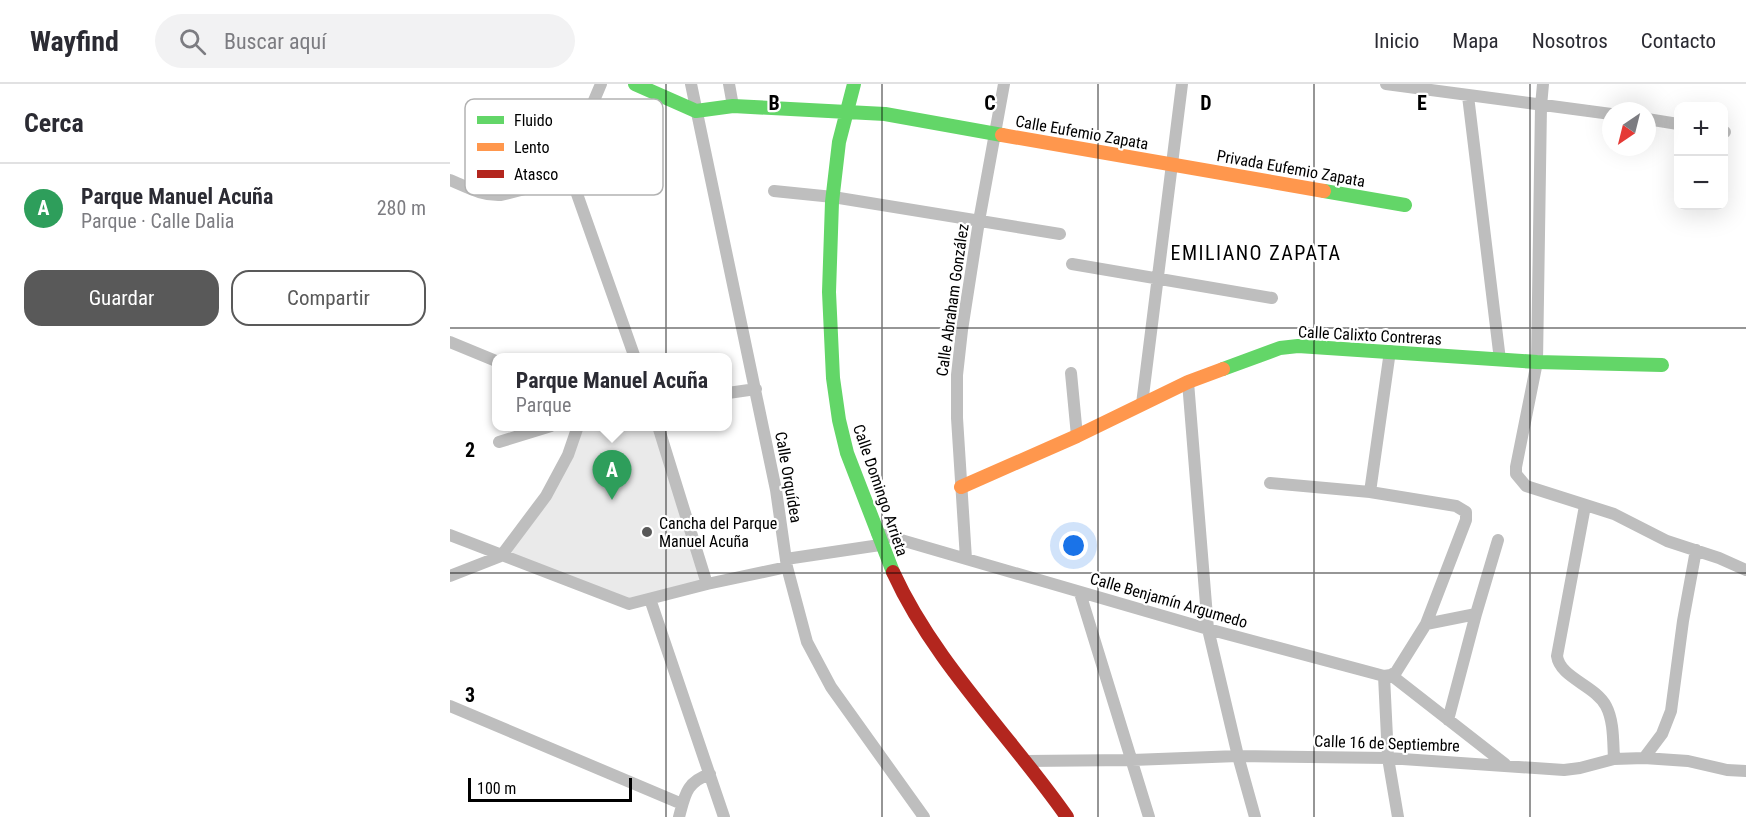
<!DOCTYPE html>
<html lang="es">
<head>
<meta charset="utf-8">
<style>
	:root { --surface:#fff; --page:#f2f2f3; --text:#2b2b33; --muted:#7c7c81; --line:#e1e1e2; --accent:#595959 }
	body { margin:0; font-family:"Roboto Condensed",sans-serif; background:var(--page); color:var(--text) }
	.controls { position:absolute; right:18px; top:18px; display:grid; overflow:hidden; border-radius:12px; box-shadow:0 6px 24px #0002 }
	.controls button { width:54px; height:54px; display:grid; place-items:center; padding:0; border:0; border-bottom:2px solid var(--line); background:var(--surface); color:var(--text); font:30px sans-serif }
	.compass { position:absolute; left:1152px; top:18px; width:54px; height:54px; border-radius:50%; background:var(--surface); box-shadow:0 6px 24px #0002; rotate:215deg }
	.scale { position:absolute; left:18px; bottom:15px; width:164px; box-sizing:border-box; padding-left:6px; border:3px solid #000; border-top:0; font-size:16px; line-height:21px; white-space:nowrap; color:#000; -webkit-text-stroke:4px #fff; paint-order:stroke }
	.you { position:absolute; left:624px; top:462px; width:21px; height:21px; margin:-15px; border:4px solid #fff; border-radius:50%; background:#1a73e8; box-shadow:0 0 0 9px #1a73e833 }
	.badge { display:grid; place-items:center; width:39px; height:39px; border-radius:50%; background:var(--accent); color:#fff; font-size:20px; font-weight:700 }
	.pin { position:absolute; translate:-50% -50px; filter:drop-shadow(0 2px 3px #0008) }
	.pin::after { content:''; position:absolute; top:32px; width:21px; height:18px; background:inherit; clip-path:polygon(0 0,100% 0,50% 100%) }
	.popup { position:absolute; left:42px; top:269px; width:240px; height:78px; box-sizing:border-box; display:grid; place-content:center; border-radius:12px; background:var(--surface); filter:drop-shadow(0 2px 4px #0005); font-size:20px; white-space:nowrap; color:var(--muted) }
	.popup b { font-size:22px; color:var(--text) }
	.popup::after { content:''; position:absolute; left:50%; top:100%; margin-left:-12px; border:12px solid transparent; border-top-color:var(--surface) }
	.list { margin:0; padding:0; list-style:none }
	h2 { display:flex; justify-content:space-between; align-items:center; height:78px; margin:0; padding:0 24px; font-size:26px }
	h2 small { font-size:20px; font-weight:400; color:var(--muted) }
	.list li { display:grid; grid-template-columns:39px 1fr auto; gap:18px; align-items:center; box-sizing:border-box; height:90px; padding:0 24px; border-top:2px solid var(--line) }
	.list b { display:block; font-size:22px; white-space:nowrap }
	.list p { margin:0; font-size:20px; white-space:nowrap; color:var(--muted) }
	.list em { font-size:20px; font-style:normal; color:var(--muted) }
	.actions { display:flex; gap:12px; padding:18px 24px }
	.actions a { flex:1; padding:14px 0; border:2px solid var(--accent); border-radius:18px; text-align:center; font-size:21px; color:var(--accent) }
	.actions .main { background:var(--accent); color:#fff }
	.icon { flex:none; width:33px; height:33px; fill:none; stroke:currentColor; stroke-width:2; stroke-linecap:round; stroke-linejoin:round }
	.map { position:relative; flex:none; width:1296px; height:733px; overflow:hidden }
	header { display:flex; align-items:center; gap:36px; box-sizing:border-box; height:84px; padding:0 30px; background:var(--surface); border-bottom:2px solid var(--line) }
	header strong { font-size:28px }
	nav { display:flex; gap:33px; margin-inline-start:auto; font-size:21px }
	.search { width:420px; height:54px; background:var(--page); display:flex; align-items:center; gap:15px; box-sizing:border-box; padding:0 21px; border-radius:33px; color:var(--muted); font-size:22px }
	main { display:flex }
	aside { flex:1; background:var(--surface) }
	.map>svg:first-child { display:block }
</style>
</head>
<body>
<header>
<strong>Wayfind</strong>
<div class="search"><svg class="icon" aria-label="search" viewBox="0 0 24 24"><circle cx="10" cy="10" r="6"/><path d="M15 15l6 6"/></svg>Buscar aquí</div>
<nav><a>Inicio</a><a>Mapa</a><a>Nosotros</a><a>Contacto</a></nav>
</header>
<main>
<aside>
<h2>Cerca<small></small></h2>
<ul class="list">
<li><span class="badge" style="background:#2e9e5b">A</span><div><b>Parque Manuel Acuña</b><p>Parque · Calle Dalia</p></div><em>280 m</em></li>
</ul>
<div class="actions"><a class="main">Guardar</a><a>Compartir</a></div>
</aside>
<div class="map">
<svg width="1296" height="733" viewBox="0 0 1296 733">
	<rect width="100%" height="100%" fill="#fff"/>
	<path fill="#eaeaea" d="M 131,343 L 204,343 L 252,498 L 180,517 L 57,470 Z"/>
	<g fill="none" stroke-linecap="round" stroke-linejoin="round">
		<path stroke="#bebebe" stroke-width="12" d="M 241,0 L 326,406 L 337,483 L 357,558 L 381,603 L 474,733
			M 279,0 L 283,22
			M 936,0 L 1161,30
			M 1093,0 L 1091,22 L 1087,278 L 1066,383 L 1066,390 L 1076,402 L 1164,430 L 1217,457 L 1269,474 L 1296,486
			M 1018,12 L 1050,276
			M 1197,35 L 1228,40
			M 1274,48 L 1275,48
			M 121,93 L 185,274
			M 0,96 C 17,103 32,112 51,111 L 121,93 L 119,82 L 121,71 L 151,0
			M 324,107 L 383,113 L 610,150
			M 622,180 L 822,214
			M 0,258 L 46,277
			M 621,289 L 627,352
			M 738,298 L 758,545 L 788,672 L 805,733
			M 278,309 L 306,305
			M 692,320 L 732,0
			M 208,342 L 257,500
			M 49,358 L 101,342
			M 820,399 L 920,408 L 1006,422 L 1016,428 L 1016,436 L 976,540 L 946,588 L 941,591 L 934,592
			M 920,408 L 940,267
			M 1135,422 L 1107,572 C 1110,594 1145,601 1156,622 C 1164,637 1163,658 1164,675
			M 427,449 L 758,545 L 934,592
			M 0,451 L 179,520 L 257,500 L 337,483
			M 336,475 L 430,461
			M 516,475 L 507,334 L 507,291 L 512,246 L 529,137 L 554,0
			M 0,492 L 51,472 L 96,412 L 118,371 L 128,342
			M 630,509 L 699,733
			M 200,515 L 274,733
			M 976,540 L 1026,530 L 1048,456
			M 941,591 L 1055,680
			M 934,592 L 938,674 L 948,733
			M 0,622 L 232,720
			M 998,636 L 1026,530
			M 1194,674 L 1212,650 L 1221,627 L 1233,537 L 1246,466
			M 575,677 L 682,676 L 788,672 L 938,674 L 1114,686 L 1130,684 L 1164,675 L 1194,674 L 1238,677 L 1277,686 L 1296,687
			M 229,733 C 235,711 236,698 260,690"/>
		<path stroke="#63d668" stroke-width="14" d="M 185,0 L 246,27 L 283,22 L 435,30 L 552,51
			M 404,0 L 389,58 L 382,118 L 379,208 L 383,294 L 389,336 L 397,369 L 443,488
			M 874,107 L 955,121
			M 773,285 L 830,264 L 848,262 L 1087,278 L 1212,281"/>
		<path stroke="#ff974d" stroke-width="14" d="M 552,51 L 874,107
			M 511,403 L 627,352 L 738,298 L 773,285"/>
		<path stroke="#b3261e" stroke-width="14" d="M 443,488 C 485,580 560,651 617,733"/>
	</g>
	<path fill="none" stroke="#000" stroke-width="1.5" stroke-opacity="0.55" d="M 216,0 L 216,733M 432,0 L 432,733M 648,0 L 648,733M 864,0 L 864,733M 1080,0 L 1080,733M 0,244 L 1296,244M 0,489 L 1296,489"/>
	<circle fill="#595959" stroke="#fff" stroke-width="2" cx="197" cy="448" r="6"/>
	<g text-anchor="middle" stroke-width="4.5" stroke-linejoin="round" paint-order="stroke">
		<g font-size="16" fill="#000" stroke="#fff">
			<text transform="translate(632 48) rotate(10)" y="6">Calle Eufemio Zapata</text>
			<text transform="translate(841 84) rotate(10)" y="6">Privada Eufemio Zapata</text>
			<text transform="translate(502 216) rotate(-82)" y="6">Calle Abraham González</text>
			<text transform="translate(920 251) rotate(3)" y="6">Calle Calixto Contreras</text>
			<text transform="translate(339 393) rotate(80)" y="6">Calle Orquídea</text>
			<text transform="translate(431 406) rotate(71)" y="6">Calle Domingo Arrieta</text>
			<text transform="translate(719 516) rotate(16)" y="6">Calle Benjamín Argumedo</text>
			<text transform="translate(937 659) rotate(2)" y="6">Calle 16 de Septiembre</text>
		</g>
		<g font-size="16" fill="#000" stroke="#fff" text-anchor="start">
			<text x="209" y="445">Cancha del Parque<tspan x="209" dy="18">Manuel Acuña</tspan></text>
		</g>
		<g font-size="20" letter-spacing="1.5" fill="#000" stroke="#fff">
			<text x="806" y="176">EMILIANO ZAPATA</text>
		</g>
	</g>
	<rect x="15" y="15" width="198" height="96" rx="9" fill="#fff" stroke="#b2b2b2" stroke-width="1.5"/>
	<rect x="27" y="32" width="27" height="8" fill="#63d668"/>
	<rect x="27" y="59" width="27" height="8" fill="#ff974d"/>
	<rect x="27" y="86" width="27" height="8" fill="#b3261e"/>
	<g font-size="16" fill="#000">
		<text x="64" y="42">Fluido</text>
		<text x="64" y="69">Lento</text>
		<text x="64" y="96">Atasco</text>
	</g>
	<g font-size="20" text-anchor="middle" font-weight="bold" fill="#000" stroke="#fff" stroke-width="4.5" stroke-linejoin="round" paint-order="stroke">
		<text x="324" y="26">B</text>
		<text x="540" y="26">C</text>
		<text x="756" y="26">D</text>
		<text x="972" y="26">E</text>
		<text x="20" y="373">2</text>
		<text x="20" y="618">3</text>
	</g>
</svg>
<div class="controls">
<button>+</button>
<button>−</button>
</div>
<svg class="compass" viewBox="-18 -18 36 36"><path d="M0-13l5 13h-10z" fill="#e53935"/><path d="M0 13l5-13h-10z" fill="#7c7c81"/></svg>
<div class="scale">100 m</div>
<div class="you"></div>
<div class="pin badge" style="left:162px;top:416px;background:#2e9e5b">A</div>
<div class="popup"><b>Parque Manuel Acuña</b>Parque</div>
</div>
</main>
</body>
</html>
